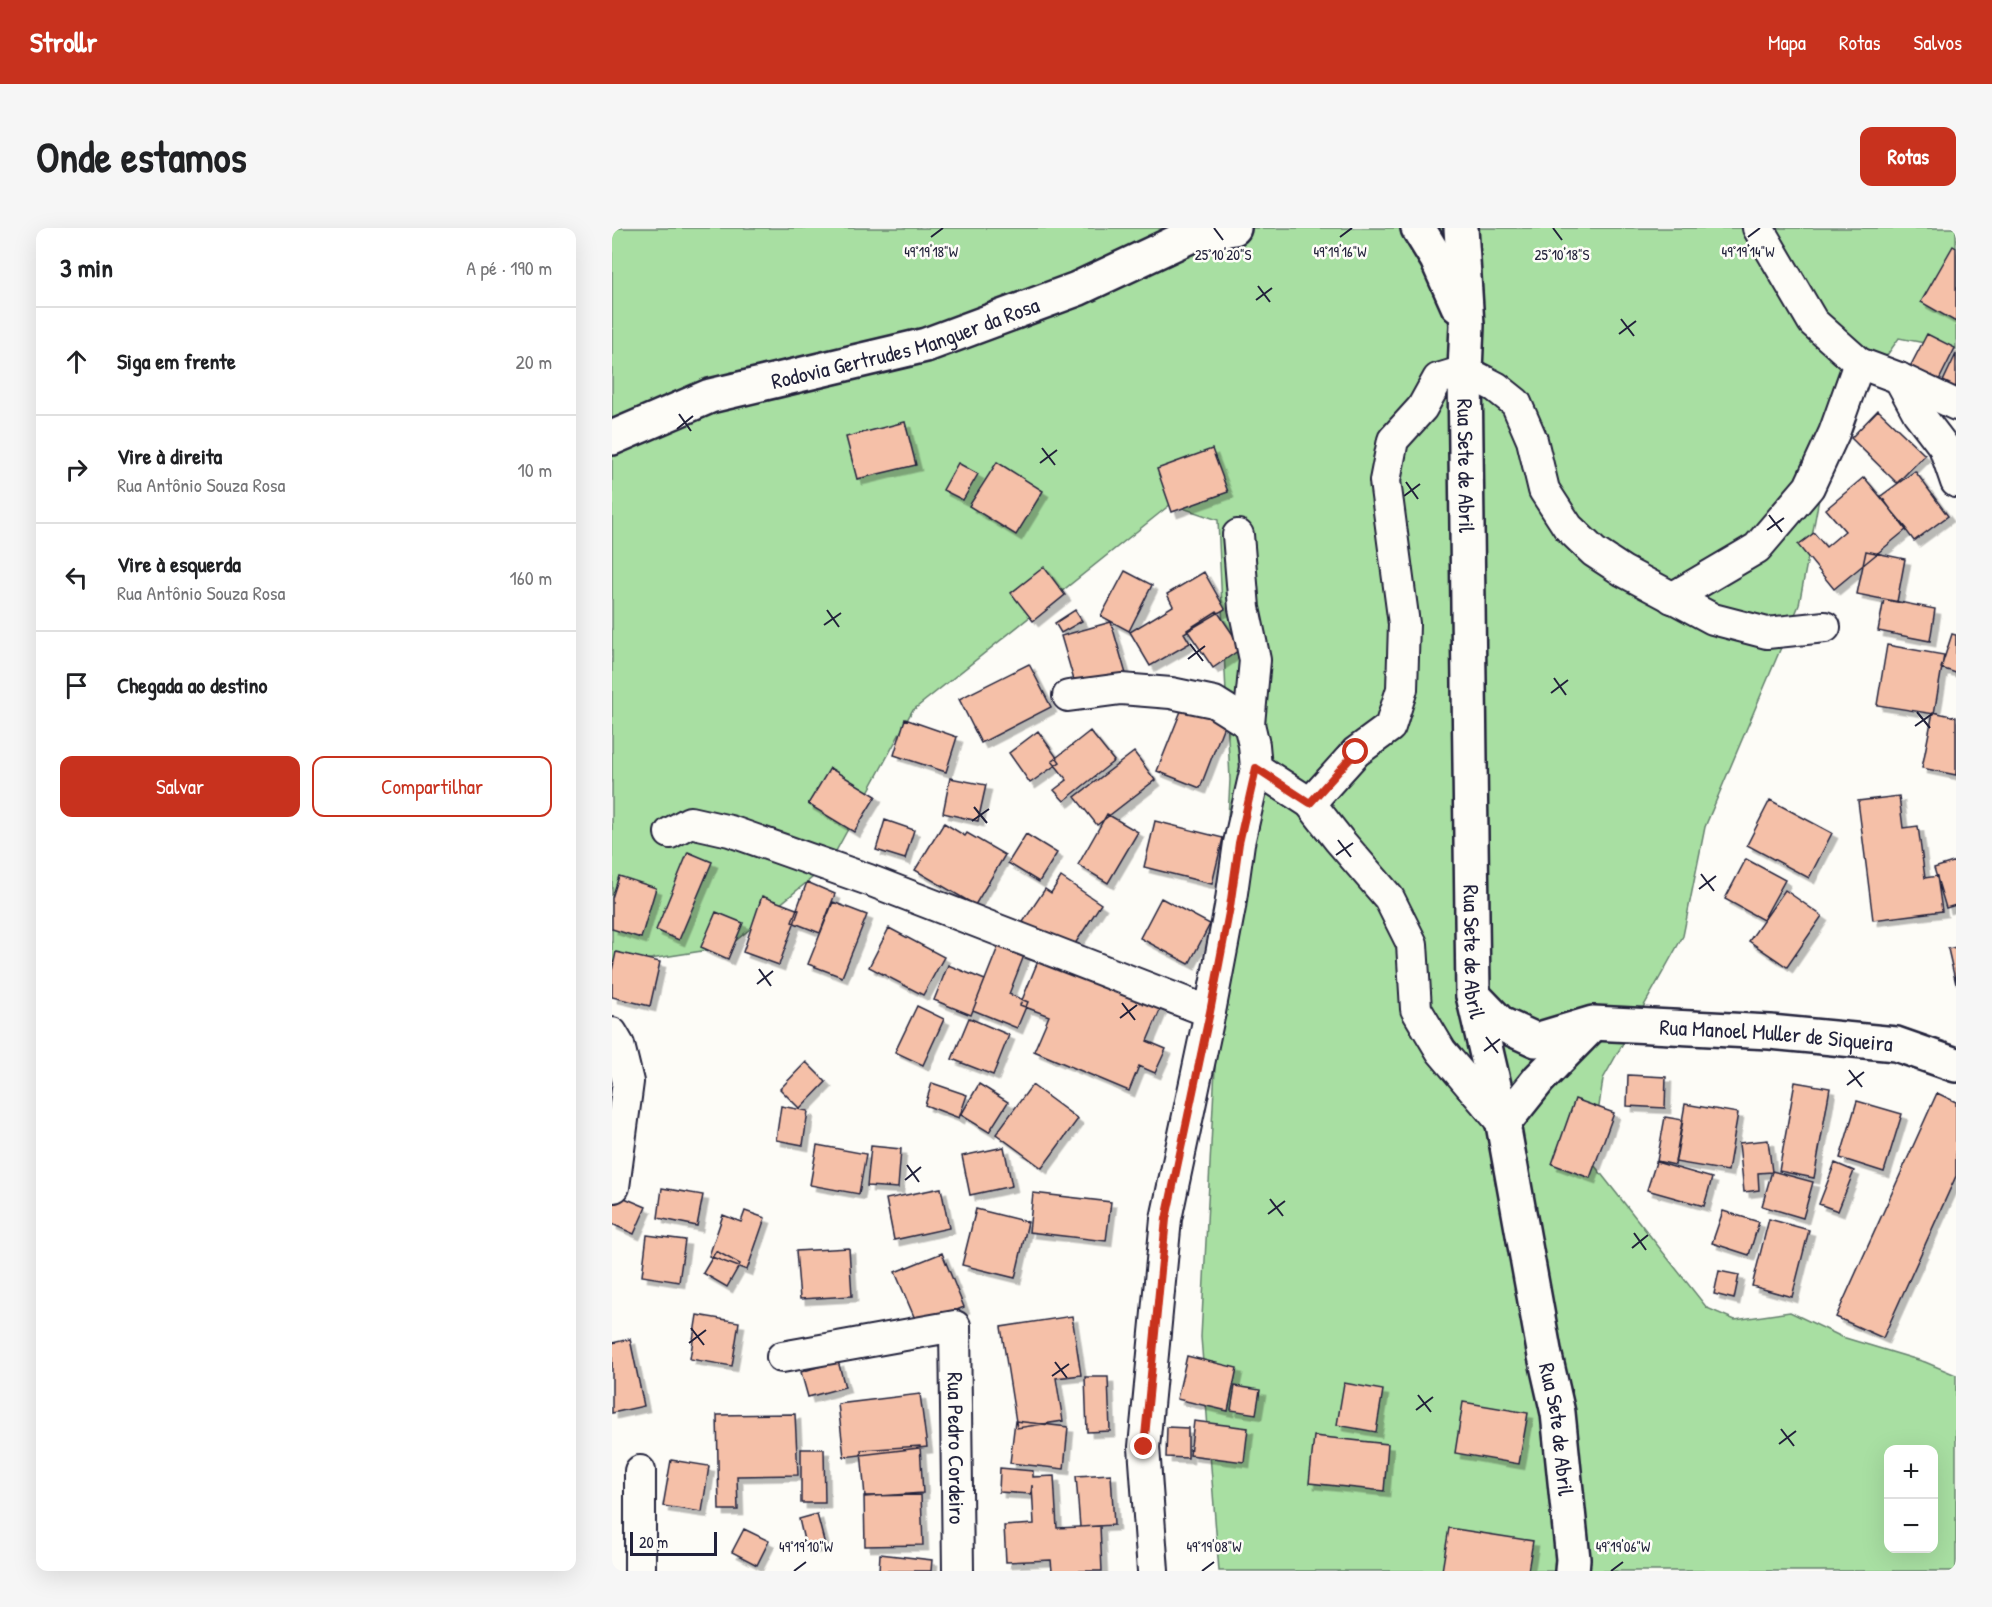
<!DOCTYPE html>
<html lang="pt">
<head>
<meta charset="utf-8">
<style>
	:root { --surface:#fff; --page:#f6f6f6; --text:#202124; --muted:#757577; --line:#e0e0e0; --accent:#c8321e }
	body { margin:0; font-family:"Patrick Hand",sans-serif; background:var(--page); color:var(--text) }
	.controls { position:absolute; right:18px; bottom:18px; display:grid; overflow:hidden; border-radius:12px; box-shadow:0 6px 24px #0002 }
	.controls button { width:54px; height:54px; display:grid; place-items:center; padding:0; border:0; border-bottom:2px solid var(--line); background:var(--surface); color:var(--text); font:30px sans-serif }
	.scale { position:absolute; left:18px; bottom:15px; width:87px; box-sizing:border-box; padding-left:6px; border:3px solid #22223b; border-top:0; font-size:16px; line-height:21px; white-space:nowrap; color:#22223b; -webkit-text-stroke:4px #fdfcf7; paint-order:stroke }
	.stop { position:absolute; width:18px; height:18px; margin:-14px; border:4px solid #c8321e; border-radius:50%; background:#fff }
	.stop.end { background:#c8321e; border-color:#fff; box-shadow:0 2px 6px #0008 }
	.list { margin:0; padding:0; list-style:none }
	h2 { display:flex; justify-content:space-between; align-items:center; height:78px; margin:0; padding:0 24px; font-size:26px }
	h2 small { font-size:20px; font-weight:400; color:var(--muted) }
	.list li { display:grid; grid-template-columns:39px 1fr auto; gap:18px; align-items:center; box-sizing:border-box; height:108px; padding:0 24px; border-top:2px solid var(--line) }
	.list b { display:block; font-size:22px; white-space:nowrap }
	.list p { margin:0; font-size:20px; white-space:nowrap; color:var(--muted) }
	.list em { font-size:20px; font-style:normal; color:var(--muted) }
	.actions { display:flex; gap:12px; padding:18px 24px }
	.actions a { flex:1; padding:14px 0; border:2px solid var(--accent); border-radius:12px; text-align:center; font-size:21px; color:var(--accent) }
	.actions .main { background:var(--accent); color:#fff }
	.icon { flex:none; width:33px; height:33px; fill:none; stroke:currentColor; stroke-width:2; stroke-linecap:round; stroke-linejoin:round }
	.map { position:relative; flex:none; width:1344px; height:1343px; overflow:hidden; border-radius:12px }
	header { display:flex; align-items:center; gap:36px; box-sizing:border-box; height:84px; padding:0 30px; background:var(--accent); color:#fff }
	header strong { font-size:28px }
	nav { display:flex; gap:33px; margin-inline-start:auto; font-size:21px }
	.intro { display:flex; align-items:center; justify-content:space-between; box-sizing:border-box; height:144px; padding:0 36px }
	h1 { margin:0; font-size:42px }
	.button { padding:15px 27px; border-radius:12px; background:var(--accent); color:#fff; font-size:21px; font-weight:700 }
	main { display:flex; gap:36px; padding:0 36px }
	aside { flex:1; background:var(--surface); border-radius:12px; box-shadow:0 6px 24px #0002 }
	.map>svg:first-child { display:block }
</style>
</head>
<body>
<header>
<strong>Strollr</strong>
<nav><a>Mapa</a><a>Rotas</a><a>Salvos</a></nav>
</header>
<div class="intro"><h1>Onde estamos</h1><a class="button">Rotas</a></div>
<main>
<aside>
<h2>3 min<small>A pé · 190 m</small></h2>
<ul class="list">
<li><svg class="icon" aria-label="ahead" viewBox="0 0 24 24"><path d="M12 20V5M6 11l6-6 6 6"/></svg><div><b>Siga em frente</b></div><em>20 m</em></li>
<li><svg class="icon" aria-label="right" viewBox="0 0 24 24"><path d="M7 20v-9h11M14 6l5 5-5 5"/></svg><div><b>Vire à direita</b><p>Rua Antônio Souza Rosa</p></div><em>10 m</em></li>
<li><svg class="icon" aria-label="left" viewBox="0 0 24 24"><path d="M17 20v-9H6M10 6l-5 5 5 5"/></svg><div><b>Vire à esquerda</b><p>Rua Antônio Souza Rosa</p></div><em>160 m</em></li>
<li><svg class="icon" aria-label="arrive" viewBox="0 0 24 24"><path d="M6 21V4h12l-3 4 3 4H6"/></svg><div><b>Chegada ao destino</b></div></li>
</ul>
<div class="actions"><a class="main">Salvar</a><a>Compartilhar</a></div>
</aside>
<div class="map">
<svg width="1344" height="1343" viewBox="0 0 1344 1343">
	<defs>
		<filter id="shadow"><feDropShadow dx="5.5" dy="5.5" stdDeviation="0" flood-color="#0004"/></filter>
	</defs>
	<rect width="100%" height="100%" fill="#fdfcf7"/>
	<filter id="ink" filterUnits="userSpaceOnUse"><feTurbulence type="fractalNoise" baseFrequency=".0167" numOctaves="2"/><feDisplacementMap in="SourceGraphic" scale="12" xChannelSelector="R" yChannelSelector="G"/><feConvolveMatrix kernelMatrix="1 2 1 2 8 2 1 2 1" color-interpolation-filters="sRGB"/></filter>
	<g filter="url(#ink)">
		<path fill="#a8dfa2" stroke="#65806e" stroke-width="1.5" fill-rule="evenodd" d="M 0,0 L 1344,0 L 1344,121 L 1287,110 L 1219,207 L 1187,377 L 1093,599 L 1071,708 L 991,851 L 979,933 L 1095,1080 L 1123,1092 L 1178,1084 L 1230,1109 L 1313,1134 L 1344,1147 L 1344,1343 L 607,1343 L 589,1109 L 618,552 L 606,292 L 559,276 L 300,483 L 217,636 L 116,719 L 19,734 L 0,747 ZM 1276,1222 L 1322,1222 L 1322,1320 L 1276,1320 Z"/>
		<path fill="#f5c0a8" stroke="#22223b" stroke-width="1.5" filter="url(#shadow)" d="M 1341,18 L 1344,20 L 1344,94 L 1309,74 Z
			M 1315,106 L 1343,120 L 1326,154 L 1298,139 Z
			M 1344,126 L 1344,171 L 1327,162 Z
			M 1266,182 L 1313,227 L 1285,255 L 1239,210 Z
			M 293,194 L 304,237 L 245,251 L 234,209 Z
			M 600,221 L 616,264 L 560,284 L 545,241 Z
			M 385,234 L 431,263 L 404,307 L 357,278 Z
			M 346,235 L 366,246 L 351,272 L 331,262 Z
			M 1303,243 L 1336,288 L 1302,313 L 1269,268 Z
			M 1252,249 L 1295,301 L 1222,361 L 1186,317 L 1202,305 L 1214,319 L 1233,303 L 1214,281 Z
			M 1254,323 L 1293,331 L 1285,374 L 1245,366 Z
			M 432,339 L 453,367 L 421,393 L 399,365 Z
			M 513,343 L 540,357 L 517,403 L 489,388 Z
			M 592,344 L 613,381 L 572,405 L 578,415 L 538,438 L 518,404 L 561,378 L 555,366 Z
			M 1272,371 L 1323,381 L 1318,413 L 1266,403 Z
			M 463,382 L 470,393 L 449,405 L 443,395 Z
			M 605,383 L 630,420 L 601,440 L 575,402 Z
			M 499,394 L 514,446 L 464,459 L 449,408 Z
			M 1340,406 L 1344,407 L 1344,445 L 1329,440 Z
			M 1275,417 L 1332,427 L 1322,486 L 1265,477 Z
			M 417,436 L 439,479 L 369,515 L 347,471 Z
			M 571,478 L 613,495 L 588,560 L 545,543 Z
			M 1321,484 L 1344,489 L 1344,547 L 1310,540 Z
			M 293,491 L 345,509 L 334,544 L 282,527 Z
			M 426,503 L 448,534 L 418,555 L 397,525 Z
			M 478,503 L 502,533 L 452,573 L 442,562 L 455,552 L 440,533 Z
			M 522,524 L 543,552 L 485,597 L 463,569 Z
			M 218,540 L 264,568 L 242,604 L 196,576 Z
			M 338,550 L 374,557 L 366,593 L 331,585 Z
			M 1287,568 L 1291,600 L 1306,598 L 1313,650 L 1325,648 L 1330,683 L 1261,692 L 1246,573 Z
			M 1158,572 L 1220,605 L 1197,650 L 1135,617 Z
			M 495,586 L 526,604 L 496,655 L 466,637 Z
			M 273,592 L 302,602 L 293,631 L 264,622 Z
			M 543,593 L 611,610 L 600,656 L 532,639 Z
			M 332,595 L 353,608 L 355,605 L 393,627 L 363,677 L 303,642 Z
			M 414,606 L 445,625 L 427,654 L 396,635 Z
			M 76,624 L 100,634 L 67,712 L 44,702 Z
			M 1134,631 L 1173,652 L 1151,692 L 1113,671 Z
			M 1344,633 L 1344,677 L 1334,680 L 1322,640 Z
			M 7,648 L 44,660 L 29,710 L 0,701 L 0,670 Z
			M 449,649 L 489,676 L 457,725 L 411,694 L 433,661 L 439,665 Z
			M 195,654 L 223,666 L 208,705 L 180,694 Z
			M 1173,662 L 1210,688 L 1175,739 L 1137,713 Z
			M 150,668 L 187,682 L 167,737 L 131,724 Z
			M 549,670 L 598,696 L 577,736 L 528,710 Z
			M 221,674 L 255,687 L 230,749 L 196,736 Z
			M 104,684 L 131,695 L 116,731 L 89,719 Z
			M 277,700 L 332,729 L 311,767 L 257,739 Z
			M 388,714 L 413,725 L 397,766 L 416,774 L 405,800 L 361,782 Z
			M 1344,719 L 1344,756 L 1336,721 Z
			M 4,724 L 48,734 L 38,778 L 0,769 L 0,743 Z
			M 426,733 L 471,751 L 474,743 L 551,775 L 535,813 L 554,821 L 543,845 L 527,838 L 517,863 L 422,823 L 437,788 L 408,777 Z
			M 336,737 L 373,752 L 359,787 L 322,772 Z
			M 305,778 L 332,791 L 311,837 L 283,824 Z
			M 357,790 L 397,807 L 381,847 L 340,831 Z
			M 194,834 L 214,854 L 188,881 L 168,861 Z
			M 1016,847 L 1054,849 L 1053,880 L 1015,878 Z
			M 1183,854 L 1218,860 L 1202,950 L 1167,943 Z
			M 320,855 L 355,867 L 347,890 L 313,877 Z
			M 367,856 L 396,874 L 377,904 L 349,887 Z
			M 420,857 L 466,891 L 430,940 L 384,906 Z
			M 1325,865 L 1344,874 L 1344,948 L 1271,1110 L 1224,1089 Z
			M 963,871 L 1002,885 L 978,950 L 940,936 Z
			M 1245,873 L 1290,886 L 1272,944 L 1228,930 Z
			M 1073,876 L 1126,885 L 1116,943 L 1063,934 Z
			M 169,878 L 196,883 L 191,917 L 164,912 Z
			M 1053,889 L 1071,892 L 1063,937 L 1045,933 Z
			M 1156,912 L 1160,944 L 1146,945 L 1147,962 L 1132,964 L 1127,915 Z
			M 205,917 L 254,926 L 247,966 L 198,957 Z
			M 259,918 L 289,921 L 286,960 L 255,958 Z
			M 392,919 L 400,958 L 358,967 L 350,928 Z
			M 1044,934 L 1100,950 L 1092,978 L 1035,962 Z
			M 1223,935 L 1242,943 L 1226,983 L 1207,976 Z
			M 1160,943 L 1201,954 L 1191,990 L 1150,978 Z
			M 50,960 L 91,967 L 85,998 L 46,990 Z
			M 329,960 L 337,1000 L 282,1012 L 274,971 Z
			M 421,965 L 499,974 L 494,1013 L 417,1004 Z
			M 3,966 L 34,979 L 22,1006 L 0,996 L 0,973 Z
			M 364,981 L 416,994 L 403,1050 L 350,1037 Z
			M 133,983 L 153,990 L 135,1042 L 97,1028 L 111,987 L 129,994 Z
			M 1111,983 L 1147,994 L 1137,1027 L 1100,1015 Z
			M 1157,991 L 1197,1002 L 1180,1069 L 1140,1058 Z
			M 35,1007 L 73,1012 L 67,1054 L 30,1048 Z
			M 237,1020 L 240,1068 L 188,1071 L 184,1023 Z
			M 104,1023 L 128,1036 L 115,1059 L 91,1045 Z
			M 330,1025 L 352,1079 L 306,1098 L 283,1044 Z
			M 1107,1043 L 1127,1047 L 1122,1071 L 1102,1066 Z
			M 85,1087 L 127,1094 L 120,1138 L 78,1131 Z
			M 460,1088 L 469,1147 L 444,1150 L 451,1193 L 405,1200 L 389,1099 Z
			M 18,1111 L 32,1178 L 0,1185 L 0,1115 Z
			M 575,1128 L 625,1140 L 616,1183 L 565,1171 Z
			M 226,1133 L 233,1159 L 196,1169 L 189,1144 Z
			M 473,1149 L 496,1149 L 498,1203 L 475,1204 Z
			M 732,1155 L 771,1162 L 764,1204 L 725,1197 Z
			M 623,1158 L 648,1162 L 644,1186 L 619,1182 Z
			M 308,1166 L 315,1219 L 232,1229 L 226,1176 Z
			M 851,1174 L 916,1185 L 907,1236 L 843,1225 Z
			M 183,1186 L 186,1247 L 125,1248 L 126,1282 L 107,1282 L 105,1187 Z
			M 403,1193 L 456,1199 L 452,1241 L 398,1235 Z
			M 582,1193 L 636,1200 L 632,1234 L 578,1227 Z
			M 555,1199 L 576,1200 L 576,1230 L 554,1229 Z
			M 702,1208 L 776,1216 L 772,1263 L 697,1255 Z
			M 308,1218 L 311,1265 L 253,1269 L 249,1222 Z
			M 189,1221 L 212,1221 L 213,1275 L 189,1275 Z
			M 59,1232 L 97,1238 L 90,1284 L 51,1278 Z
			M 388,1240 L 421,1243 L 421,1249 L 442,1248 L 445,1300 L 488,1298 L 490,1343 L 440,1343 L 439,1332 L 394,1334 L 392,1298 L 422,1296 L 420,1257 L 419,1266 L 387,1264 Z
			M 499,1246 L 502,1297 L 468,1299 L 464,1248 Z
			M 309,1267 L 311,1317 L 253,1318 L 252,1268 Z
			M 205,1286 L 213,1317 L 194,1321 L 187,1291 Z
			M 837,1300 L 921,1313 L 916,1343 L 830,1343 Z
			M 132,1301 L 157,1313 L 145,1337 L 120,1324 Z
			M 268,1326 L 320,1332 L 319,1343 L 267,1343 Z"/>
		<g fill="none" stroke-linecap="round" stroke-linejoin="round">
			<g stroke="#22223b" stroke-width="34">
				<g id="street">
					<path d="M 1146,0 L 1201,94 L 1247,135 L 1287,150 L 1344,177"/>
					<path d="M 1287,150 L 1306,185 L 1332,219 L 1344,254"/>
					<path d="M 626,307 L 632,380 L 643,432 L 637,496"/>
					<path d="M 1060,370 L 1145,320 L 1197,259 L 1222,205 L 1247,135"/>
					<path d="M 456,468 L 509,461 L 559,465 L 602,474 L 637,496 L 642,517 L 644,540"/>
					<path d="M 698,575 L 744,524 L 778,499 L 790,461 L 792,396 L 773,253 L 781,212 L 810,180 L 826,151 L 853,143 L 884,159 L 904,175 L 920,212 L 932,262 L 956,299 L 982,324 L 1011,343 L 1101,391 L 1155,405 L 1213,399"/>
					<path d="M 58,605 L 78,594 L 118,603 L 257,652 L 598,784"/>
					<path d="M 0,805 L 7,817 L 16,854 L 2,959"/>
					<path id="s1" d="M 170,1129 L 343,1098 L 346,1343"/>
					<path d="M 28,1343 L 28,1243"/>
					<path d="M 541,1343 L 532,1219 L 554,991 L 598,784 L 618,679 L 627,615 L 644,540 L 698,575 L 727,612 L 777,670 L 800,716 L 804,781 L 829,823 L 891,896"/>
				</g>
			</g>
			<g stroke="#22223b" stroke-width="38">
				<g id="secondary">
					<path d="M 806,0 L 825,31 L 846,78"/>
					<path id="s2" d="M 849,0 L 855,97 L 853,143 L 861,767 L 891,896 L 933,1128 L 946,1185 L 961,1331 L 960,1343"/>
					<path id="s3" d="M 0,210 L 98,168 L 314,117 L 465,61 L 580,7 L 622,0"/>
					<path id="s4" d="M 861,767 L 889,796 L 924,812 L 981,795 L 1158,804 L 1284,816 L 1344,837"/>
					<path d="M 891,896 L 927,851 L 980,797"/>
				</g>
			</g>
			<use href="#street" stroke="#fdfcf7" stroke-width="30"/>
			<use href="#secondary" stroke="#fdfcf7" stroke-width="33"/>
		</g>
	</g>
	<g fill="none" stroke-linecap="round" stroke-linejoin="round" filter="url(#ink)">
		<path stroke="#c8321e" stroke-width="8" d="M 532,1219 L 554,991 L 598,784 L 618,679 L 627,615 L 644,540 L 698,575 L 744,524"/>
	</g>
	<path fill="none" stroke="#22223b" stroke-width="2" d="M 602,0 L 611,12M 941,0 L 950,12M 319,9 L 331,0M 728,9 L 740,0M 1136,9 L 1148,0M 646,58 L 658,74M 644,72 L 660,60M 1009,91 L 1022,108M 1007,106 L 1024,93M 67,186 L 79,203M 65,201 L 81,188M 430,220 L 443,237M 428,235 L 445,222M 794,254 L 806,271M 792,268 L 808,256M 1157,287 L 1170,304M 1155,302 L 1172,290M 215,382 L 227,399M 212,397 L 229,385M 578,416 L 591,433M 576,431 L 593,418M 942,450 L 954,467M 939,465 L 956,452M 1305,484 L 1318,500M 1303,498 L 1320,486M 362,579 L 375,595M 360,593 L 377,581M 726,612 L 739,629M 724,627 L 741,615M 1089,646 L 1102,663M 1087,661 L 1104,648M 147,741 L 159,758M 145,756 L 161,743M 510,775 L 523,792M 508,790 L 525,777M 874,809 L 886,825M 872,823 L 888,811M 1237,842 L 1250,859M 1235,857 L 1252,844M 295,937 L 307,954M 293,952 L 309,939M 658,971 L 671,988M 656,986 L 673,973M 1022,1005 L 1034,1022M 1020,1020 L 1036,1007M 79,1100 L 92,1117M 77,1115 L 94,1102M 443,1134 L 455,1150M 440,1148 L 457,1136M 806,1167 L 819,1184M 804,1182 L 821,1169M 1169,1201 L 1182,1218M 1167,1216 L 1184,1203M 182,1343 L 194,1334M 590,1343 L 602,1334M 999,1343 L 1011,1334"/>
	<g text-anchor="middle" stroke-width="5" stroke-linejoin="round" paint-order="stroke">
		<g font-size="22" fill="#22223b" stroke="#fdfcf7">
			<text dy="8" stroke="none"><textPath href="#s3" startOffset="309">Rodovia Gertrudes Manguer da Rosa</textPath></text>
			<text dy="8" stroke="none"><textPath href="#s2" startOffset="238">Rua Sete de Abril</textPath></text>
			<text dy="8" stroke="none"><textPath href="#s2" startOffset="724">Rua Sete de Abril</textPath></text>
			<text dy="8" stroke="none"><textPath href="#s4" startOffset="322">Rua Manoel Muller de Siqueira</textPath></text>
			<text dy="8" stroke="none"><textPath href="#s2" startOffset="1210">Rua Sete de Abril</textPath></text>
			<text dy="8" stroke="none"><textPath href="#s1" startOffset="298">Rua Pedro Cordeiro</textPath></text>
		</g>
	</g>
	<g font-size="15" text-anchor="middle" fill="#22223b" stroke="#fdfcf7" stroke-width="5" stroke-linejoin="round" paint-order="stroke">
		<text x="319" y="29">49°19'18"W</text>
		<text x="728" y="29">49°19'16"W</text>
		<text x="1136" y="29">49°19'14"W</text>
		<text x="611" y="32">25°10'20"S</text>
		<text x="950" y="32">25°10'18"S</text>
		<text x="194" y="1324">49°19'10"W</text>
		<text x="602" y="1324">49°19'08"W</text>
		<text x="1011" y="1324">49°19'06"W</text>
	</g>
</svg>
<div class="controls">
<button>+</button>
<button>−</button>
</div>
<div class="scale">20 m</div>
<div class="stop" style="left:744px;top:524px"></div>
<div class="stop end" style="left:532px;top:1219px"></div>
</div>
</main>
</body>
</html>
